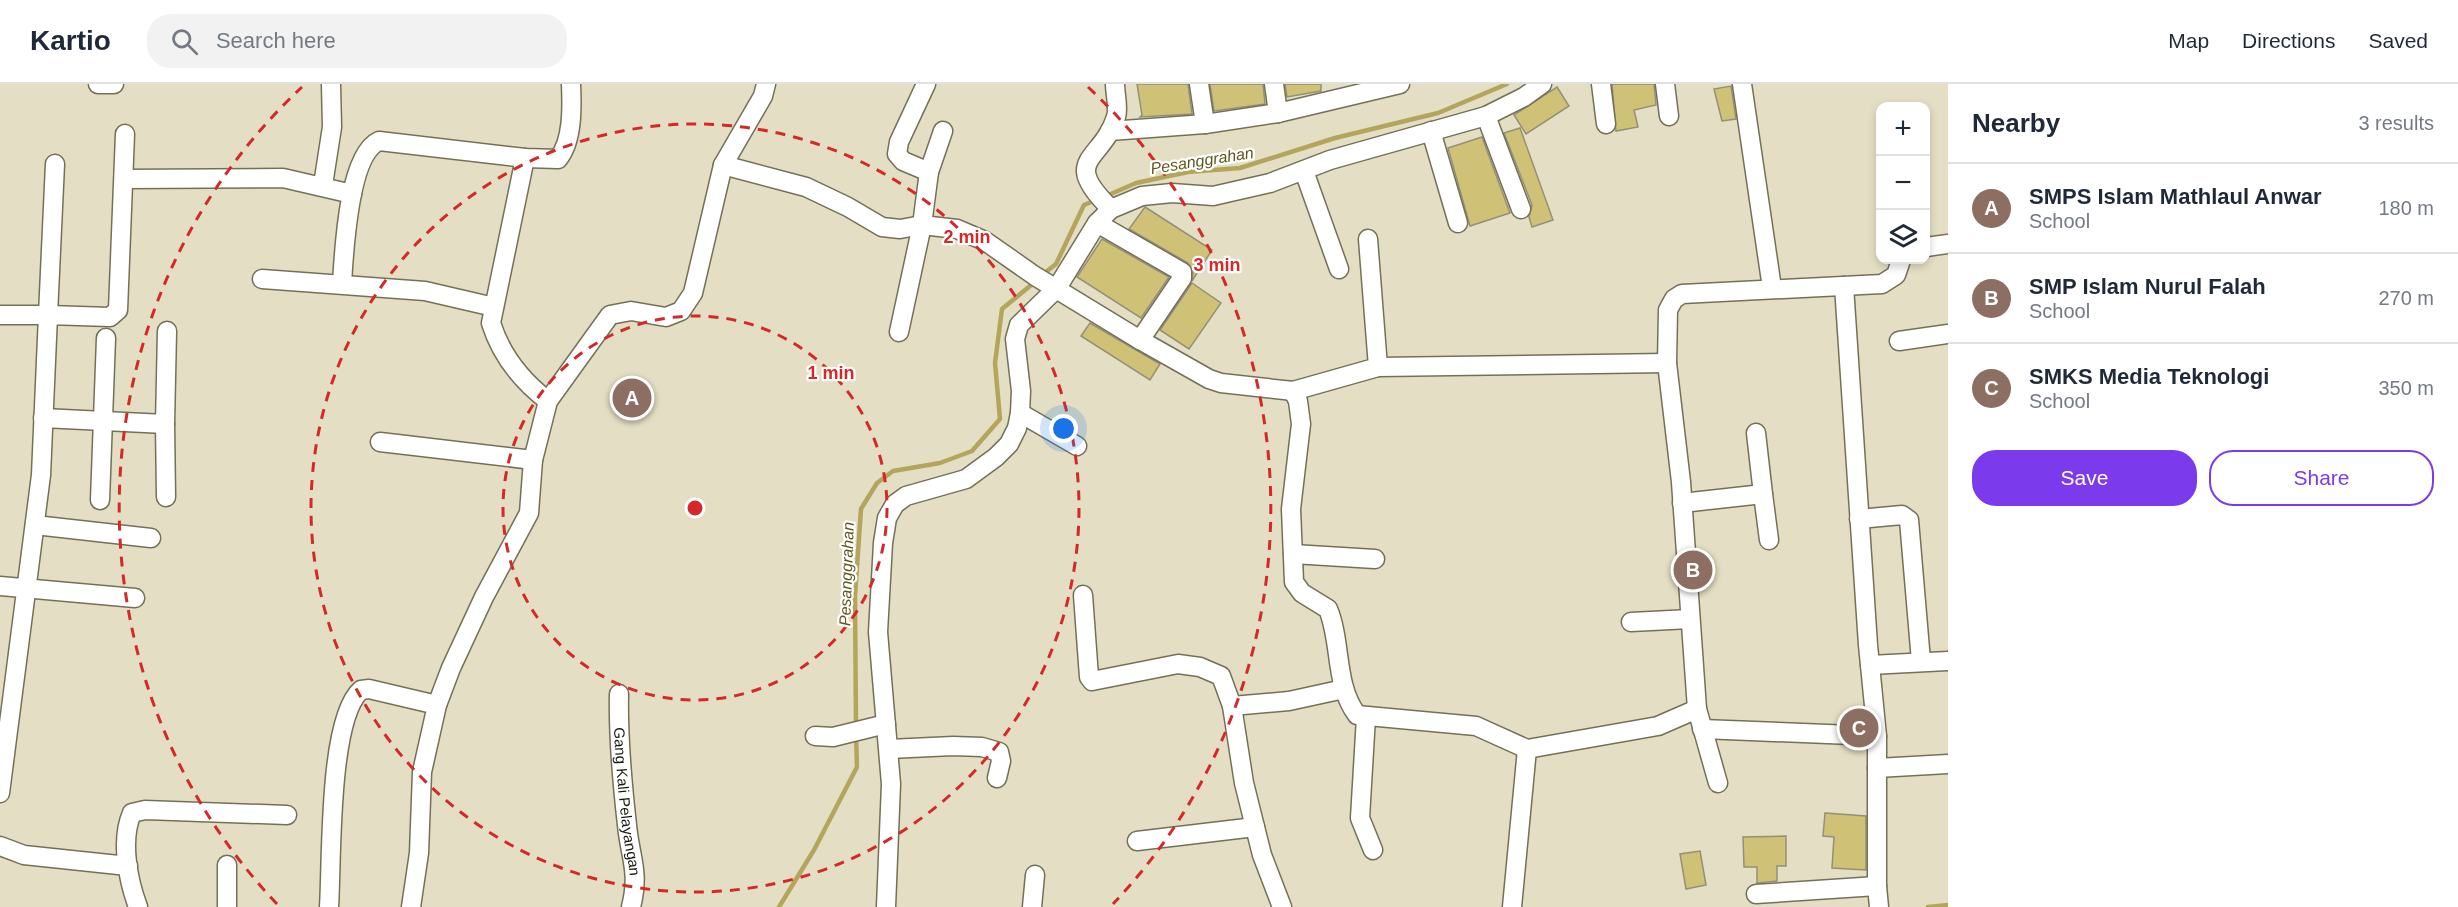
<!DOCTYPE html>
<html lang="en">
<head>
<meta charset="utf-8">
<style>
	:root { --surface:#fff; --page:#f2f2f3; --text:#1f2937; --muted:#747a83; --line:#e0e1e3; --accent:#7c3aed }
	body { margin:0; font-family:Helvetica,sans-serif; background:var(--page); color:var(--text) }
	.controls { position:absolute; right:18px; top:18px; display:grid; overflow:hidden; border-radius:12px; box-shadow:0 3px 9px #0003 }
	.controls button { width:54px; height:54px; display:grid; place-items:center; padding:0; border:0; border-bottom:2px solid var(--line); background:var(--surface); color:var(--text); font:30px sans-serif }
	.you { position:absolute; left:1064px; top:345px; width:21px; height:21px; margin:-15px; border:4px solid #fff; border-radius:50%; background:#1a73e8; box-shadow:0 0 0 9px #1a73e833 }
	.badge { display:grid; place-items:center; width:39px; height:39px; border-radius:50%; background:var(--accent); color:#fff; font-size:20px; font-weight:700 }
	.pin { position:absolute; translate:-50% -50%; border:3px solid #fff; box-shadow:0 2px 6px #0006 }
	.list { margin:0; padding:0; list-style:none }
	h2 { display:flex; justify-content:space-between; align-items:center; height:78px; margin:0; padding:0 24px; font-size:26px }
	h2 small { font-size:20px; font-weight:400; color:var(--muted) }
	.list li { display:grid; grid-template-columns:39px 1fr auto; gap:18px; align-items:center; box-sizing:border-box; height:90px; padding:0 24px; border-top:2px solid var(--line) }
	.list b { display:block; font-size:22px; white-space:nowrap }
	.list p { margin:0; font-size:20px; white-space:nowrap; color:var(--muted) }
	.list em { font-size:20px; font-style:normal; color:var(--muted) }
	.actions { display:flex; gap:12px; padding:18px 24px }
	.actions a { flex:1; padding:14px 0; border:2px solid var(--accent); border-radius:24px; text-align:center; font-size:21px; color:var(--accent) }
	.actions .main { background:var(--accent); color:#fff }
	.icon { flex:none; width:33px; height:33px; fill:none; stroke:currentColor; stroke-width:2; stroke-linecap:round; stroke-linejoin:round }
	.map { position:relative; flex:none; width:1948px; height:823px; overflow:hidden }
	header { display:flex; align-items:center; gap:36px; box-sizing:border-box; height:84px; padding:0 30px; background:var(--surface); border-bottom:2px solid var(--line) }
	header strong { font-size:28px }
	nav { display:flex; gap:33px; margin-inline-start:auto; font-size:21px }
	.search { width:420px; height:54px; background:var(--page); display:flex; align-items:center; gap:15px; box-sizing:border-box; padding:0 21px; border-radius:24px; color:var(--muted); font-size:22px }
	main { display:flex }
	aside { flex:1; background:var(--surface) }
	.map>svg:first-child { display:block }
</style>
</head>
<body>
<header>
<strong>Kartio</strong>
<div class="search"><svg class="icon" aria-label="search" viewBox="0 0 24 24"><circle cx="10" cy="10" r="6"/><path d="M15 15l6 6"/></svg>Search here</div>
<nav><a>Map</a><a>Directions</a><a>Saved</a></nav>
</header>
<main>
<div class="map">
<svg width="1948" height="823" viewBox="0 0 1948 823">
	<rect width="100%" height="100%" fill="#e4dfc4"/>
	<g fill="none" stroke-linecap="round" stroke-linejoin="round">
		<path stroke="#b3a65c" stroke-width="4.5" d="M 1104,113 L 1136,99 L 1188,88 L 1240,84 L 1335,54 L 1438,29 L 1507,0
			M 1042,191 L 1056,180 L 1084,121 L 1096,116
			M 856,642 L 855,512 L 861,425 L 877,399 L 893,387 L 940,379 L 972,367 L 1000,335 L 995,279 L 1002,225 L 1036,197
			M 779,823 L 814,766 L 857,683 L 856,651
			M 1928,823 L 1948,821"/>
	</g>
	<path fill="#cfc277" stroke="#949077" stroke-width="1.5" d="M 1137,0 L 1188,0 L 1192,30 L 1140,33 L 1142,31 Z
		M 1210,0 L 1263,0 L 1265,20 L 1214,27 Z
		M 1285,0 L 1321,0 L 1321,7 L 1287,13 Z
		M 1612,0 L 1654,0 L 1656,21 L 1634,26 L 1638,43 L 1616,47 Z
		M 1731,2 L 1736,35 L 1722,37 L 1714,5 Z
		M 1557,3 L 1569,22 L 1526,50 L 1514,31 Z
		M 1520,44 L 1553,136 L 1532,143 L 1529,133 L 1532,121 L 1504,49 Z
		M 1482,53 L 1510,129 L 1470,142 L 1448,64 Z
		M 1145,123 L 1212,166 L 1192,197 L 1193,187 L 1188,179 L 1129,145 Z
		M 1102,155 L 1169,193 L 1141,234 L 1077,193 Z
		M 1192,199 L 1221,219 L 1189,265 L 1160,246 Z
		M 1090,239 L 1160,280 L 1150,296 L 1081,252 Z
		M 1825,729 L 1866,732 L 1866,786 L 1832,784 L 1834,753 L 1823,752 Z
		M 1786,752 L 1786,782 L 1777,782 L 1777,797 L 1757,799 L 1757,783 L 1744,783 L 1743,753 Z
		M 1700,767 L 1706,801 L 1686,805 L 1680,770 Z"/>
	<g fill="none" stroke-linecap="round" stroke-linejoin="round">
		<g stroke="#747058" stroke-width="21">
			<g id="minor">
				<path d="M 98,0 L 114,0"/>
				<path d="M 926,0 L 899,58 L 897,70 L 903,77 L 929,88"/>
				<path d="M 1199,0 L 1205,40"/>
				<path d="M 1601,0 L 1606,40"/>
				<path d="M 1665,0 L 1669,32"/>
				<path d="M 1742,0 L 1772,204"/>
				<path d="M 1278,29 L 1400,0"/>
				<path d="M 1486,32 L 1521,125"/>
				<path d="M 1110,47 L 1205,40 L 1278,29 L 1274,0"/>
				<path d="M 1431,47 L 1458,139"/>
				<path d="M 525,74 L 491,239 C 501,271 522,297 548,317"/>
				<path d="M 723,81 L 806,103 L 848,123 L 882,143 L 900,145 L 922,141 L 957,145 L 985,157 L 1035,192 L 1140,256 L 1209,295 L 1221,299 L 1293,307 L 1378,283 L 1368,155"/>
				<path d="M 1304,87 L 1339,185"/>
				<path d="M 124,95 L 283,94 L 352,110"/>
				<path d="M 323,101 L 332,43 L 331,0"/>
				<path d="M 1111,125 C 1059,74 1102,78 1116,33 C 1119,24 1115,10 1115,0"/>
				<path d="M 1097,139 L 1182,188 L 1182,194 L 1140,256"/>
				<path d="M 1926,163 L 1948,160"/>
				<path d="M 262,195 L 425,207 L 494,223"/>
				<path d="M 342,199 C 344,169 348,71 379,57 L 525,74 L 558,75 C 573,57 572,23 571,0"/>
				<path d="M 1844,202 L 1868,561 L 1877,652 L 1877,802 L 1879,823"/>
				<path d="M 0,231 L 48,231 L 55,80"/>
				<path d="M 899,248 L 922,141 L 929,88 L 943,47"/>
				<path d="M 1899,257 L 1948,250"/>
				<path d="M 1378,283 L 1667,279"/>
				<path d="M 1293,307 L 1298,317 L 1301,340 L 1291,425 L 1294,498 L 1302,509 L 1328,525 C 1342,559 1334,600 1357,631 L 1476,642 L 1527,665 L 1658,642 L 1697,625"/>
				<path d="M 1020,329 L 1077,362"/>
				<path d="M 43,334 L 165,340 L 167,247"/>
				<path d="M 165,340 L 166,413"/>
				<path d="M 380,358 L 533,376"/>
				<path d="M 1763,410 L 1769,456"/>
				<path d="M 100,416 L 106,254"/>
				<path d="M 1682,419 L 1763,410 L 1756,349"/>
				<path d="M 1859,435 L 1902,431 L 1909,436 L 1921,577"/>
				<path d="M 35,441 L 151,454"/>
				<path d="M 1293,470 L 1375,475"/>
				<path d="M 0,502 L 135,514"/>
				<path d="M 1083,511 L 1089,593 L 1092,597 L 1178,580 L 1200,583 L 1221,592 L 1232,622"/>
				<path d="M 1631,538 L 1690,535"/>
				<path d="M 1870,581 L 1948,577"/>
				<path id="s1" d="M 619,610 C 618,654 622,697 627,741 C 630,774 640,787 631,823"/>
				<path d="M 1366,633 L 1360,734 L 1373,766"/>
				<path d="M 1702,645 L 1877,652"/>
				<path d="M 815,652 L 833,653 L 886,640"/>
				<path d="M 889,665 L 953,662 L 982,663 L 999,668 L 1001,677 L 997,694"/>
				<path d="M 1877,684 L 1948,680"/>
				<path d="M 1718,699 L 1697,625 L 1681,398 L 1667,279 L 1668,226 L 1674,215 L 1682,210 L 1882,200 L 1896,191 L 1901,176"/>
				<path d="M 0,709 L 41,391 L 48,231 L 110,233 L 118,226 L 125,50"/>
				<path d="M 1137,757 L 1255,743"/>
				<path d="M 0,762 L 24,771 L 128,782"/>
				<path d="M 227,781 L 227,823"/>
				<path d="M 1756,810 L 1877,802"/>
				<path d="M 138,823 C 128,796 120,756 132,729 L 145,726 L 287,731"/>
				<path d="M 329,823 C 332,777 328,635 361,606 L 369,605 L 437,621"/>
				<path d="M 411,823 L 419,769 L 422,688 L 437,621 L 451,584 L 484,513 L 529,429 L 533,376 L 548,317 L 610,231 L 631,227 L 666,233 L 681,227 L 693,209 L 723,81 L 763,12 L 766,0"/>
				<path d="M 886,823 L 891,700 L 878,548 L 883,459 L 887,434 L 895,420 L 906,412 L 966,395 L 996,373 L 1009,360 L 1017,344 L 1020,329 L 1021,307 L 1015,255 L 1019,241 L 1057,204 L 1097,139 L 1111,125 L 1142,112 L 1172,109 L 1213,112 L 1270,99 L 1330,76 L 1486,32 L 1524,13 L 1542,0"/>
				<path d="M 1032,823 L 1035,791"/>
				<path d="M 1282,823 L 1262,771 L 1244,699 L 1232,622 L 1289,617 L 1344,605"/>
				<path d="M 1512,823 L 1527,665"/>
			</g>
		</g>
		<use href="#minor" stroke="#fff" stroke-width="18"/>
	</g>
	<g fill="none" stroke="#d62828" stroke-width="3" stroke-dasharray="10 8">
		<circle cx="695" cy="424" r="192"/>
		<circle cx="695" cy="424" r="384"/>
		<path d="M277 820A576 576 0 0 1 302 3M1088 3A576 576 0 0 1 1113 820"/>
	</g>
	<g text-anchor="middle" stroke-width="4.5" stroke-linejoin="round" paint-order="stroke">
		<g font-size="15" fill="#18160d" stroke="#fff">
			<text dy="5" stroke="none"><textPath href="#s1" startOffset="108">Gang Kali Pelayangan</textPath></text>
		</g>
		<g font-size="16" font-style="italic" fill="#60561e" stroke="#fff">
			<text transform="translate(1202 76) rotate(-9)" y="6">Pesanggrahan</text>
			<text transform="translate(846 490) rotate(-88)" y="6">Pesanggrahan</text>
		</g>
	</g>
	<circle cx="695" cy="424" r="9" fill="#d62828" stroke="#fff" stroke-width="3"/>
	<g font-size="18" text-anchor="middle" font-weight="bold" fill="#d62828" stroke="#fff" stroke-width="4.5" stroke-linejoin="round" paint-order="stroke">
		<text x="967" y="159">2 min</text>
		<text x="1217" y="187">3 min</text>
		<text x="831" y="295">1 min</text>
	</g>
</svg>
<div class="controls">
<button>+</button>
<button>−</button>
<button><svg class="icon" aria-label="layers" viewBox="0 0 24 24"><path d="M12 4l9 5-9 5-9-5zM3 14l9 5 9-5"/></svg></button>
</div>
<div class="you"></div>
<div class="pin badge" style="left:632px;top:314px;background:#8d6e63">A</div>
<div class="pin badge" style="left:1693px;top:486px;background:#8d6e63">B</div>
<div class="pin badge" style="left:1859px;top:644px;background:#8d6e63">C</div>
</div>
<aside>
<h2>Nearby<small>3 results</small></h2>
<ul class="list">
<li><span class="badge" style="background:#8d6e63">A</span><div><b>SMPS Islam Mathlaul Anwar</b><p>School</p></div><em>180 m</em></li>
<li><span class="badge" style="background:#8d6e63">B</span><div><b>SMP Islam Nurul Falah</b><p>School</p></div><em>270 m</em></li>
<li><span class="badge" style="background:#8d6e63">C</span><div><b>SMKS Media Teknologi</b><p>School</p></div><em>350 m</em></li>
</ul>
<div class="actions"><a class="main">Save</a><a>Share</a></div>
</aside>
</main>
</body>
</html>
